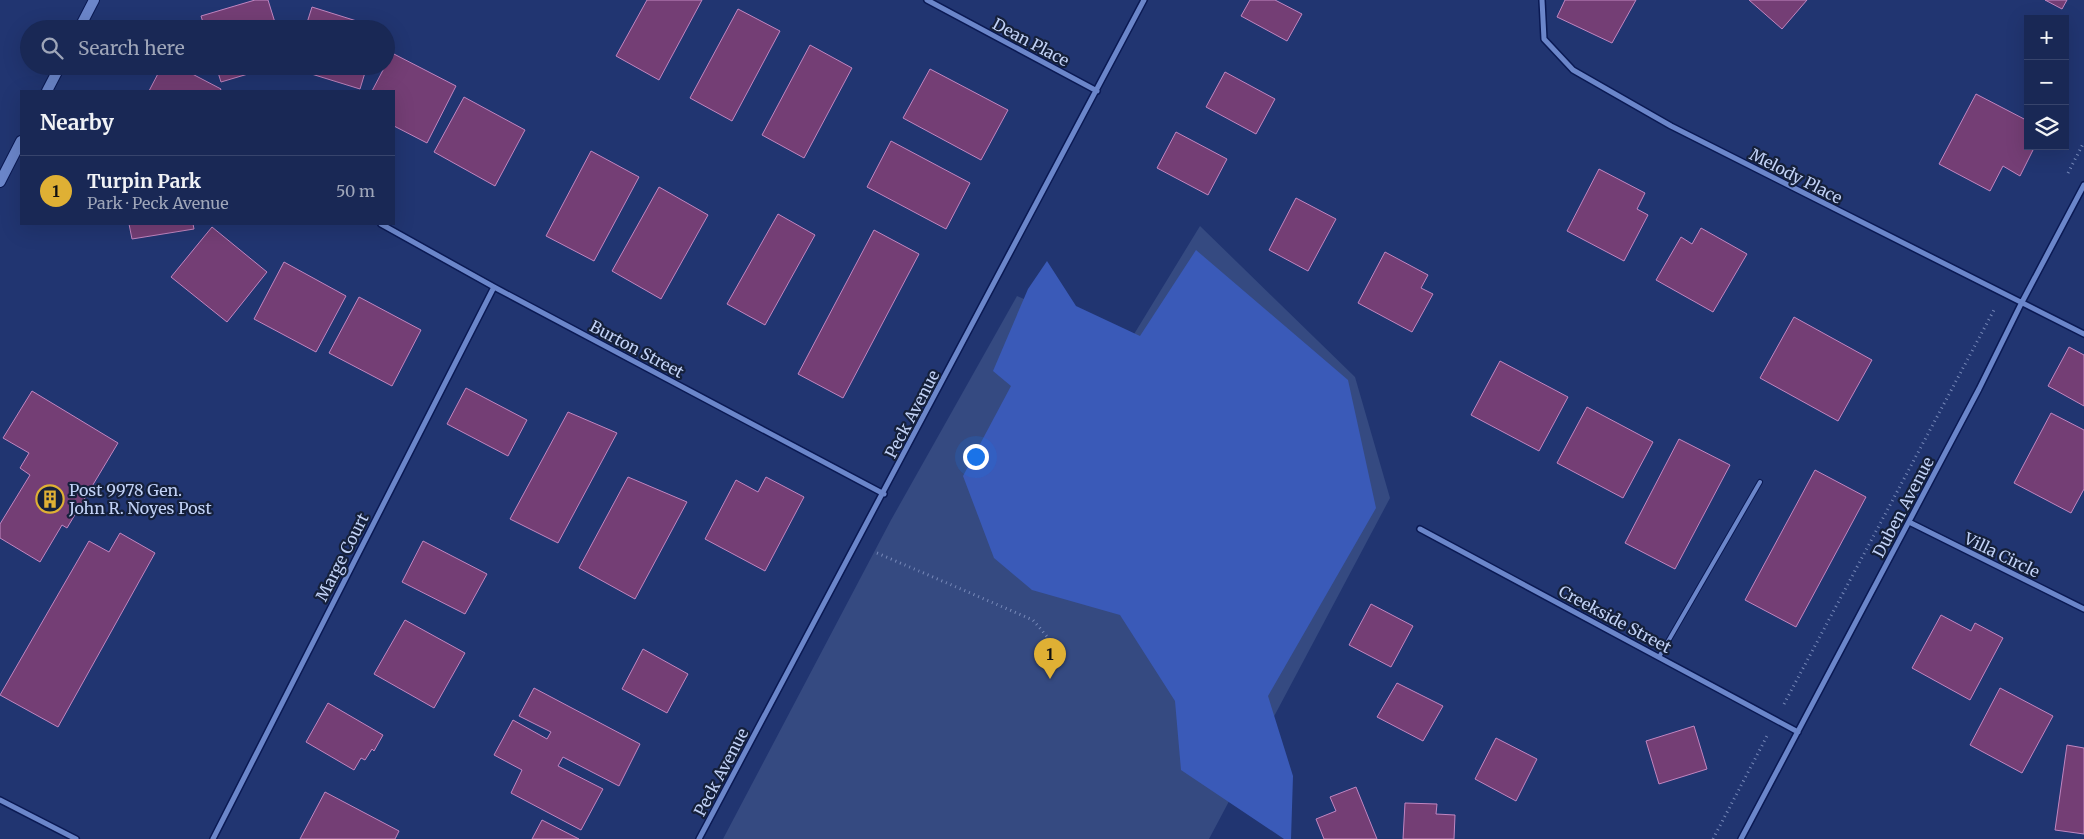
<!DOCTYPE html>
<html lang="en">
<head>
<meta charset="utf-8">
<style>
	:root { --surface:#192855; --page:#22305b; --text:#f1f3f6; --muted:#9fa6b9; --line:#37446c; --accent:#dfb034 }
	body { margin:0; font-family:Merriweather,serif; background:var(--page); color:var(--text) }
	.controls { position:absolute; right:15px; top:15px; display:grid; overflow:hidden; border-radius:0px; box-shadow:0 5px 20px #0002 }
	.controls button { width:45px; height:45px; display:grid; place-items:center; padding:0; border:0; border-bottom:1px solid var(--line); background:var(--surface); color:var(--text); font:25px sans-serif }
	.you { position:absolute; left:975px; top:456px; width:18px; height:18px; margin:-12px; border:4px solid #fff; border-radius:50%; background:#1a73e8; box-shadow:0 0 0 8px #1a73e833 }
	.badge { display:grid; place-items:center; width:32px; height:32px; border-radius:50%; background:var(--accent); color:#111; font-size:16px; font-weight:700 }
	.pin { position:absolute; translate:-50% -41px; filter:drop-shadow(0 1px 2px #0008) }
	.pin::after { content:''; position:absolute; top:26px; width:18px; height:15px; background:inherit; clip-path:polygon(0 0,100% 0,50% 100%) }
	.list { margin:0; padding:0; list-style:none }
	h2 { display:flex; justify-content:space-between; align-items:center; height:65px; margin:0; padding:0 20px; font-size:21px }
	h2 small { font-size:16px; font-weight:400; color:var(--muted) }
	.list li { display:grid; grid-template-columns:32px 1fr auto; gap:15px; align-items:center; box-sizing:border-box; height:70px; padding:0 20px; border-top:1px solid var(--line) }
	.list b { display:block; font-size:19px; white-space:nowrap }
	.list p { margin:0; font-size:16px; white-space:nowrap; color:var(--muted) }
	.list em { font-size:16px; font-style:normal; color:var(--muted) }
	.icon { flex:none; width:28px; height:28px; fill:none; stroke:currentColor; stroke-width:2; stroke-linecap:round; stroke-linejoin:round }
	.map { position:relative; flex:none; width:2084px; height:839px; overflow:hidden }
	.search { position:absolute; background:var(--surface); box-shadow:0 5px 20px #0002; left:20px; top:20px; width:375px; height:55px; display:flex; align-items:center; gap:12px; box-sizing:border-box; padding:0 18px; border-radius:28px; color:var(--muted); font-size:19px }
	.panel { position:absolute; background:var(--surface); box-shadow:0 5px 20px #0002; left:20px; top:90px; width:375px; height:135px; border-radius:0px }
	.map>svg:first-child { display:block }
</style>
</head>
<body>
<div class="map">
<svg width="2084" height="839" viewBox="0 0 2084 839">
	<rect width="100%" height="100%" fill="#213571"/>
	<path fill="#354a81" d="M 1200,226 L 1355,377 L 1390,498 L 1209,839 L 723,839 L 891,520 L 1017,296 L 1128,344 Z"/>
	<path fill="#3a5ab8" d="M 1196,250 L 1348,380 L 1376,508 L 1268,696 L 1293,776 L 1291,839 L 1284,839 L 1181,770 L 1175,701 L 1120,615 L 1032,590 L 994,558 L 963,476 L 1011,386 L 993,371 L 1028,289 L 1047,261 L 1076,306 L 1140,336 Z"/>
	<path fill="#743e75" stroke="#c186c1" d="M 255,0 L 268,0 L 277,29 L 205,29 L 201,16 Z
		M 647,0 L 702,0 L 659,80 L 616,56 Z
		M 1250,0 L 1275,0 L 1302,14 L 1287,41 L 1241,16 Z
		M 1565,0 L 1636,0 L 1612,43 L 1557,17 Z
		M 1749,0 L 1807,0 L 1782,29 Z
		M 2045,0 L 2067,0 L 2062,9 Z
		M 312,7 L 379,28 L 379,29 L 305,29 Z
		M 738,9 L 780,31 L 732,121 L 690,98 Z
		M 810,45 L 852,68 L 804,158 L 762,135 Z
		M 392,53 L 456,86 L 427,143 L 394,126 L 394,91 L 372,91 Z
		M 162,66 L 177,66 L 221,89 L 220,91 L 149,91 Z
		M 216,66 L 275,66 L 221,82 Z
		M 293,66 L 367,66 L 360,89 L 292,68 Z
		M 930,69 L 1008,110 L 981,160 L 903,118 Z
		M 1225,72 L 1275,99 L 1256,134 L 1206,107 Z
		M 1976,94 L 2028,121 L 2028,146 L 2035,146 L 2020,176 L 2003,166 L 1990,191 L 1939,164 Z
		M 464,97 L 525,130 L 495,186 L 434,152 Z
		M 1176,132 L 1227,159 L 1208,195 L 1157,168 Z
		M 891,141 L 970,183 L 946,229 L 867,187 Z
		M 591,151 L 639,177 L 594,261 L 546,236 Z
		M 1599,169 L 1645,193 L 1637,209 L 1648,215 L 1624,261 L 1567,231 Z
		M 659,187 L 708,215 L 661,299 L 612,271 Z
		M 1296,198 L 1336,219 L 1308,271 L 1269,250 Z
		M 778,214 L 815,235 L 765,325 L 727,304 Z
		M 129,224 L 193,224 L 194,229 L 132,239 Z
		M 212,227 L 267,272 L 227,322 L 171,277 Z
		M 1701,228 L 1747,254 L 1713,312 L 1656,280 L 1681,237 L 1692,244 Z
		M 874,230 L 919,254 L 843,398 L 798,374 Z
		M 1385,252 L 1428,275 L 1421,288 L 1433,294 L 1412,332 L 1358,303 Z
		M 284,262 L 346,296 L 316,352 L 254,319 Z
		M 359,297 L 421,330 L 392,386 L 329,353 Z
		M 1794,317 L 1872,360 L 1838,421 L 1760,378 Z
		M 2069,347 L 2084,355 L 2084,406 L 2048,386 Z
		M 1500,361 L 1568,397 L 1539,451 L 1471,415 Z
		M 466,388 L 527,420 L 508,456 L 447,424 Z
		M 32,391 L 118,443 L 67,528 L 62,525 L 40,562 L 0,538 L 0,524 L 30,475 L 20,468 L 29,453 L 3,438 Z
		M 1587,407 L 1653,442 L 1623,498 L 1557,463 Z
		M 568,412 L 617,433 L 558,543 L 510,519 Z
		M 2051,413 L 2084,430 L 2084,489 L 2071,513 L 2014,483 Z
		M 1679,439 L 1730,465 L 1675,569 L 1625,543 Z
		M 1815,470 L 1866,497 L 1796,627 L 1745,600 Z
		M 628,477 L 687,502 L 635,599 L 579,568 Z
		M 766,477 L 804,497 L 765,571 L 705,539 L 736,480 L 758,492 Z
		M 120,533 L 155,553 L 58,727 L 0,695 L 89,541 L 109,552 Z
		M 423,541 L 487,574 L 465,614 L 402,582 Z
		M 1371,604 L 1413,626 L 1391,667 L 1349,645 Z
		M 1941,615 L 1971,631 L 1975,623 L 2003,638 L 1970,700 L 1912,668 Z
		M 405,620 L 465,653 L 434,708 L 374,674 Z
		M 643,649 L 688,674 L 667,713 L 622,689 Z
		M 1397,683 L 1443,706 L 1423,741 L 1377,717 Z
		M 534,688 L 640,744 L 619,786 L 563,757 L 558,766 L 603,789 L 581,830 L 511,793 L 522,770 L 494,755 L 513,720 L 547,739 L 551,732 L 519,716 Z
		M 2000,688 L 2053,716 L 2022,773 L 1970,745 Z
		M 328,703 L 383,735 L 374,751 L 372,749 L 365,760 L 361,758 L 354,770 L 306,742 Z
		M 1694,726 L 1707,769 L 1659,784 L 1646,741 Z
		M 1496,738 L 1537,759 L 1516,801 L 1475,779 Z
		M 2067,745 L 2084,748 L 2084,834 L 2055,830 Z
		M 1356,787 L 1377,839 L 1324,839 L 1316,819 L 1336,811 L 1330,797 Z
		M 325,792 L 399,831 L 395,839 L 300,839 Z
		M 1405,803 L 1437,804 L 1436,814 L 1455,815 L 1454,839 L 1403,839 Z
		M 542,820 L 579,839 L 532,839 Z"/>
	<g fill="none" stroke-linecap="round" stroke-linejoin="round">
		<g stroke="#0a1953" stroke-width="6">
			<path id="lane" d="M 1659,657 L 1760,482"/>
		</g>
		<g stroke="#0a1953" stroke-width="8">
			<path id="street" d="M 927,0 L 1097,91
				M 1542,0 L 1544,39 L 1573,70 L 1671,126 L 2084,334
				M 381,224 L 494,287 L 884,494
				M 1909,522 L 2084,609
				M 1420,529 L 1798,732
				M 0,800 L 76,839
				M 213,839 L 494,287
				M 699,839 L 1144,0
				M 1741,839 L 1979,389 L 2021,304 L 2084,185"/>
		</g>
		<g stroke="#0a1953" stroke-width="12">
			<path id="secondary" d="M 79,29 L 94,0
				M 47,91 L 60,66
				M 0,182 L 21,141"/>
		</g>
		<path stroke="#7789b9" stroke-width="3" stroke-dasharray="1 4" stroke-linecap="butt" d="M 2068,173 L 2084,142
			M 877,553 L 1033,620 L 1050,640 L 1059,645
			M 1784,704 L 1995,308
			M 1713,839 L 1767,736"/>
		<use href="#lane" stroke="#6b86ca" stroke-width="4"/>
		<use href="#street" stroke="#6b86ca" stroke-width="5"/>
		<use href="#secondary" stroke="#6b86ca" stroke-width="10"/>
	</g>
	<defs>
		<g id="building-ring" transform="scale(1.4375)"><circle r="9.5" fill="#15203b" stroke="#dfb034" stroke-width="1.5"/><path d="M-4-6H4V6H1V3H-1V6H-4ZM-2.5-4.3h1.7v1.8h-1.7ZM.8-4.3h1.7v1.8H.8ZM-2.5-1h1.7V.8h-1.7ZM.8-1h1.7V.8H.8Z" fill="#dfb034"/></g>
	</defs>
	<g fill-rule="evenodd">
		<use href="#building-ring" x="50" y="499"/>
	</g>
	<g text-anchor="middle" stroke-width="4.5" stroke-linejoin="round" paint-order="stroke">
		<g font-size="16" fill="#c2d2f7" stroke="#15203b">
			<text transform="translate(1031 42) rotate(28)" y="6">Dean Place</text>
			<text transform="translate(1796 176) rotate(27)" y="6">Melody Place</text>
			<text transform="translate(637 349) rotate(28)" y="6">Burton Street</text>
			<text transform="translate(912 414) rotate(-62)" y="6">Peck Avenue</text>
			<text transform="translate(1903 507) rotate(-62)" y="6">Duben Avenue</text>
			<text transform="translate(2002 555) rotate(26)" y="6">Villa Circle</text>
			<text transform="translate(342 557) rotate(-63)" y="6">Marge Court</text>
			<text transform="translate(1615 619) rotate(28)" y="6">Creekside Street</text>
			<text transform="translate(721 772) rotate(-62)" y="6">Peck Avenue</text>
		</g>
		<g font-size="16" fill="#c2d2f7" stroke="#15203b" text-anchor="start">
			<text x="69" y="496">Post 9978 Gen.<tspan x="69" dy="18">John R. Noyes Post</tspan></text>
		</g>
	</g>
</svg>
<div class="controls">
<button>+</button>
<button>−</button>
<button><svg class="icon" aria-label="layers" viewBox="0 0 24 24"><path d="M12 4l9 5-9 5-9-5zM3 14l9 5 9-5"/></svg></button>
</div>
<div class="you"></div>
<div class="pin badge" style="left:1050px;top:679px">1</div>
<div class="search"><svg class="icon" aria-label="search" viewBox="0 0 24 24"><circle cx="10" cy="10" r="6"/><path d="M15 15l6 6"/></svg>Search here</div>
<section class="panel">
<h2>Nearby<small></small></h2>
<ul class="list">
<li><span class="badge">1</span><div><b>Turpin Park</b><p>Park · Peck Avenue</p></div><em>50 m</em></li>
</ul>
</section>
</div>
</body>
</html>
